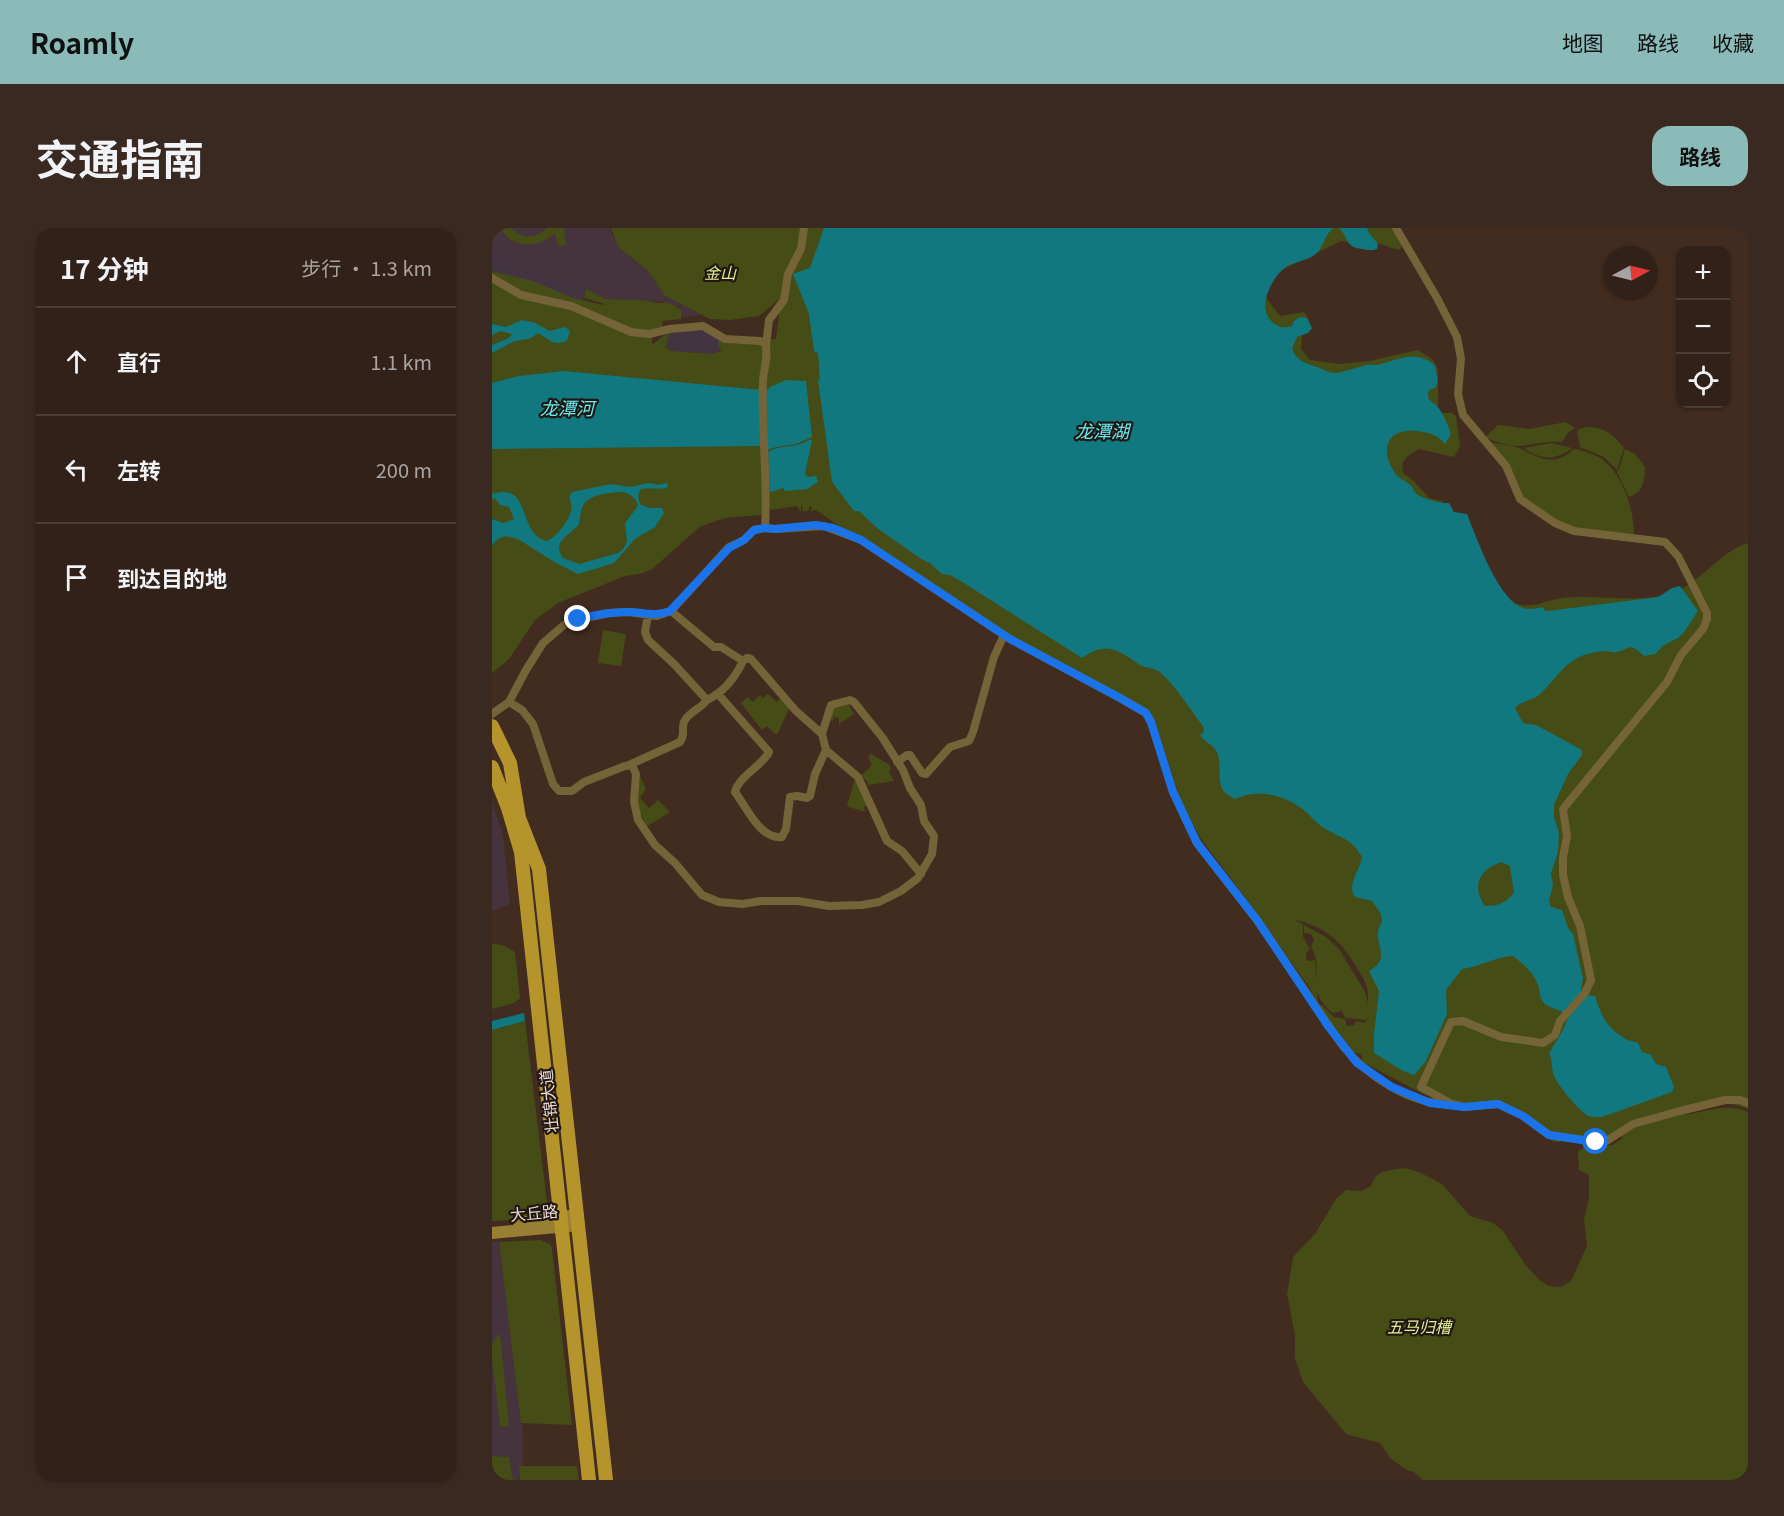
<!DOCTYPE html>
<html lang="zh">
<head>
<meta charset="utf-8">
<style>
	:root { --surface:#322118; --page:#3a2921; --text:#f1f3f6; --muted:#a8a3a2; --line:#4d3e37; --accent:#8bbbb9 }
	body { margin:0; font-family:Georgia,"Noto Sans SC",serif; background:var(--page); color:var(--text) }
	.controls { position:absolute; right:18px; top:18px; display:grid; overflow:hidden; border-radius:12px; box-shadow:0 2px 4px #0004 }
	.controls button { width:54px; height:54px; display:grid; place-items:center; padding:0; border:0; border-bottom:2px solid var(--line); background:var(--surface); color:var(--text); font:30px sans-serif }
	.compass { position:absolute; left:1112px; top:18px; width:54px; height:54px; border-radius:50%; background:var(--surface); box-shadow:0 2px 4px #0004; rotate:83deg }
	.stop { position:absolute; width:18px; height:18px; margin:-14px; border:4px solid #1a73e8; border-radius:50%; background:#fff }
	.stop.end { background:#1a73e8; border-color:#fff; box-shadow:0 2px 6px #0008 }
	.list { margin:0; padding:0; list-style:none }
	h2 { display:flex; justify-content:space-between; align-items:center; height:78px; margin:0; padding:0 24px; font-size:26px }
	h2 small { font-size:20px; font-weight:400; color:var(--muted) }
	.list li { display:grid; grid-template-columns:39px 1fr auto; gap:18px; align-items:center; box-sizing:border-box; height:108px; padding:0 24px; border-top:2px solid var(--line) }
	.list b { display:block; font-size:22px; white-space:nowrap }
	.list em { font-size:20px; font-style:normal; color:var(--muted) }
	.icon { flex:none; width:33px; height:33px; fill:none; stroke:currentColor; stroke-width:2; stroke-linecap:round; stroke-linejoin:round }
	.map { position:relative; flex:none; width:1256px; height:1252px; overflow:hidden; border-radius:18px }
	header { display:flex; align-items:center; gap:36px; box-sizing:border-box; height:84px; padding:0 30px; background:var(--accent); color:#111 }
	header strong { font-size:28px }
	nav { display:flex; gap:33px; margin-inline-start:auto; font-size:21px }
	.intro { display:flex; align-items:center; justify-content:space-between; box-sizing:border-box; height:144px; padding:0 36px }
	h1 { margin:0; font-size:42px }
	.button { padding:15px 27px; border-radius:18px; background:var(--accent); color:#111; font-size:21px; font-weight:700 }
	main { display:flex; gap:36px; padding:0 36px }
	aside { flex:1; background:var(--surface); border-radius:18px; box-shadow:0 2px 4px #0004 }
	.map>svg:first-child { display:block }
</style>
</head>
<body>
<header>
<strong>Roamly</strong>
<nav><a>地图</a><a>路线</a><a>收藏</a></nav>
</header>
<div class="intro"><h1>交通指南</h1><a class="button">路线</a></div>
<main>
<aside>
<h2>17 分钟<small>步行 · 1.3 km</small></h2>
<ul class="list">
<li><svg class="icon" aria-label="ahead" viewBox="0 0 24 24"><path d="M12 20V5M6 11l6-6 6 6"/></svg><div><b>直行</b></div><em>1.1 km</em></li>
<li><svg class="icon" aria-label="left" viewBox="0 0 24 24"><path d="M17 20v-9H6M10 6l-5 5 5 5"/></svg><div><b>左转</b></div><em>200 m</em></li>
<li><svg class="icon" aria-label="arrive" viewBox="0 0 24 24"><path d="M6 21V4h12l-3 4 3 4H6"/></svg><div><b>到达目的地</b></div></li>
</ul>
</aside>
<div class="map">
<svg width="1256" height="1252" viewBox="0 0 1256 1252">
	<rect width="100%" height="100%" fill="#422c20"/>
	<path fill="#423441" d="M 0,28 L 10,30 L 37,46 L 82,56 L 94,61 L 88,80 L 0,46 Z
		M 210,101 L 227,111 L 229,120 L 227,124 L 218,127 L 204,124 L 185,124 L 174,120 L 176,108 L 179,105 Z"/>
	<path fill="#45333d" d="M 0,0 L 119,0 L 119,5 L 141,32 L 156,43 L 173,68 L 210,87 L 190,89 L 190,81 L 176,74 L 114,71 L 82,56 L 37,46 L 10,30 L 0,28 Z
		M 0,572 L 11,608 L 18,676 L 0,683 Z
		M 0,1014 L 7,1014 L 31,1204 L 31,1237 L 27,1238 L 28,1252 L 0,1252 Z"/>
	<path fill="#454c15" d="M 9,0 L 19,0 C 30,11 44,11 55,0 L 72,0 L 74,17 L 66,18 L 63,5 C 49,20 19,22 9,0 Z
		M 119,0 L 905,0 L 910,18 L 907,22 L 885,15 L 869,16 L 849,13 L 788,43 L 772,57 L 775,71 L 788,88 L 812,84 L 817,92 L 817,97 L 810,105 L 809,121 L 818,132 L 848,136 L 877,133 L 926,122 L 941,132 L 946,142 L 946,180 L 950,185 L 959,185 L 964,188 L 968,219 L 962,229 L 927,221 C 916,228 908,231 911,245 L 922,253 L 937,270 L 950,273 L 961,286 L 999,367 C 1009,370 1017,374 1025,376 C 1039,381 1056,372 1070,370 C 1104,366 1149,376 1180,365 C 1209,355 1227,324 1256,315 L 1256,881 L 1227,872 L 1190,887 C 1212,885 1234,874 1256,884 L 1256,1252 L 931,1252 L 922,1244 L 915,1242 L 899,1231 L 888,1215 L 854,1206 L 811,1154 L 803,1130 L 803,1107 L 795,1066 L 801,1029 L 823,1006 L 844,971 L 854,962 L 869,963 L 879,958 L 883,949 L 890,944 L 899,942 L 913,940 L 929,945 L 950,956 L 978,988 L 1001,995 L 1010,1002 L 1033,1036 L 1047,1052 L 1057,1058 L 1069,1059 L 1079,1053 L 1095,1018 L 1092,991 L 1097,970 L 1097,947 L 1087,942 L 1086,923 L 1091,920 L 1121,917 L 1132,909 L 1062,914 L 1019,881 L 960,873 L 931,866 L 871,834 L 869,826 L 860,824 L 828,778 L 829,776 L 842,789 L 853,791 L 855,798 L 862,797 L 864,793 L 874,795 L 869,818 L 875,789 L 874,792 L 853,790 L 850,783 L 840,785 C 835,780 830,775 827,769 C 821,753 829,734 819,719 L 822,712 L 819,706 L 812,705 L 812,697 L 834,709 L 847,721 L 872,762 L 876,775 C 877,758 873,753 865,740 C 851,715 832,697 803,692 L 811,696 L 811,709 L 818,721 L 814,725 L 814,731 L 817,733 L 823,732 L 826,775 L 817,759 L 761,680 L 709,611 L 688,571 L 663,493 L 505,404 L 347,298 L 324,282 L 319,283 L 320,279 L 318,278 L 316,283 L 311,283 L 309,274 L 309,284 L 305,278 L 278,282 L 278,279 L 275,280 L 269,287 L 233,290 L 209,298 L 159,342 L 147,346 L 133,348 L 66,375 L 43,392 L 17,431 L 0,445 L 0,43 L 41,53 L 81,70 L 112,77 L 113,76 L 92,70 L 94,61 L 114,71 L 149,72 L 167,75 L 176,74 L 190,82 L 189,91 L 170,93 L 171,100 L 160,106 L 160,117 L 171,108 L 179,105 L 176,109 L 174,120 L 180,123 L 221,126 L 229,123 L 226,116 L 227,111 L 241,116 L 284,111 L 289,70 L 267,88 L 238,92 L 218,91 L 173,68 L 156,43 L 126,19 Z
		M 1074,194 L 1083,200 L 1076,205 L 1070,214 C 1057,213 1048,215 1036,217 C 1022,220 1006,215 993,209 L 1006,197 L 1037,201 Z
		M 1094,199 C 1113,199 1121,206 1132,220 L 1125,242 L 1112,229 L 1088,219 L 1085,202 Z
		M 996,213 C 1007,217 1020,216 1029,221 C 1050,231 1062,239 1082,221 C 1092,223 1104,226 1112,233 C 1132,249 1142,283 1142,307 L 1077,299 L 1030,270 Z
		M 1059,215 L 1080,220 C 1064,233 1048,232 1032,220 Z
		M 1133,221 L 1143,226 L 1153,239 C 1153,252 1151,265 1137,269 L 1125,244 L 1127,241 Z
		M 111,402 L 134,406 L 129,438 L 106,435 Z
		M 276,466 L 285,474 L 289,470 L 297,481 L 286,505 L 283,506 L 275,498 L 270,502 L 249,475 L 255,469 L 261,474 L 268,467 L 271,470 Z
		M 352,475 L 357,477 L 362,486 L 347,496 L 347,490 L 342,489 L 341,493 L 336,492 L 339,481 Z
		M 379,526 L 398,537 L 399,540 L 397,544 L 402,553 L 376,557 L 375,553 L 369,548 L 380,537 L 376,529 Z
		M 148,548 L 154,561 L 148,570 L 157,580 L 166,572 L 178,584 L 154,599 L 145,577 Z
		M 363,551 L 377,577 L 372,579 L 373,584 L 357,579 L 355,577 Z
		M 0,716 L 10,717 L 23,724 L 28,770 L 22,775 L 0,781 Z
		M 33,793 L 55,974 C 52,994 16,992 0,993 L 0,802 Z
		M 49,1012 L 58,1016 L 60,1020 L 80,1197 L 29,1195 L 7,1014 Z
		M 8,1105 L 17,1197 L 14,1199 L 8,1198 L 0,1129 L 0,1115 Z
		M 0,1228 L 17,1229 L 21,1252 L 0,1252 Z
		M 27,1238 L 85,1238 L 87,1252 L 28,1252 Z"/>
	<path fill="#10787e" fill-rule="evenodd" d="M 332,0 L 842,0 C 832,6 832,19 824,26 C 815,33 804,33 794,39 C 780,49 765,78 779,93 C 786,99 791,101 800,98 L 802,93 L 808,89 L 815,90 L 820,100 L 816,105 L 805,109 L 800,121 C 805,133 813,135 825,139 C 831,141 836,145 843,145 C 855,144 864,139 875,137 C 880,136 884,138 889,136 C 910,130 923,122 943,137 L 946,154 L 943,160 L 937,162 C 934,173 939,172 945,178 C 951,185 956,197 959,206 L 953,216 C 947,207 935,204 924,203 C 895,200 887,222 903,245 C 906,250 912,252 917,256 C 921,259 922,264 926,267 C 933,271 949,276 957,275 L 962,284 L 975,286 C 985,310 1008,379 1036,381 C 1041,381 1046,380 1050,379 L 1054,383 L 1064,382 L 1166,369 L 1180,360 L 1188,358 L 1206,383 L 1193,403 L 1186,410 L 1172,417 L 1163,426 L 1152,428 C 1136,413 1140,421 1124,424 C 1121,425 1118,423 1115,423 C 1108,423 1099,425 1092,427 C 1072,434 1062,454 1047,467 C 1040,473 1028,473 1023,480 L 1031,495 L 1044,497 L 1090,522 L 1090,527 L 1076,546 L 1062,577 L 1062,589 L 1067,604 L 1066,624 L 1059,646 L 1061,657 L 1057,673 L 1059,679 L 1070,682 L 1076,700 L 1081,706 L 1091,750 L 1089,763 L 1093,767 L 1103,768 C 1109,787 1114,799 1132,810 C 1136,813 1141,813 1146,815 L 1150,824 L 1159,827 L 1164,836 L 1174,839 L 1182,859 L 1180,864 L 1110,889 C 1103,889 1097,890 1092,885 C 1083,878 1067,858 1062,848 C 1059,840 1061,833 1057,825 L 1070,804 L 1076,790 L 1074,785 C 1067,782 1057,780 1052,775 C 1047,770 1048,763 1046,757 C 1041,744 1031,736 1021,728 C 1003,729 987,739 970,741 L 954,762 L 955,786 L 934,833 L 922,847 L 911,843 L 882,825 L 882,806 L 887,763 L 877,743 C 880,741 883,739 885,737 C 897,724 878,711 890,694 L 889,686 L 880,673 L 863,669 C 854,656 868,643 870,629 C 858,609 851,612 834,601 C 824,596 818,586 809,580 C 791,566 764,561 743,571 C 739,569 733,566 731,562 C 725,554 730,535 725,524 C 721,516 712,514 708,507 L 712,504 L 711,498 C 699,483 681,453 666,443 C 659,439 651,440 645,435 C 623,420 614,414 590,430 L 467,352 L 458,347 L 450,346 L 438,335 L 429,331 L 385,300 L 367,283 L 362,283 L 340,254 L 326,152 L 328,151 L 326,125 L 322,123 L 317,86 L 301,46 L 318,40 ZM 1009,634 L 1018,638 L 1022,665 C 1013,675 1007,678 993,678 C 979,658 987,642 1009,634 Z
		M 847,0 L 875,0 L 877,5 L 886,16 L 885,21 C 879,23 876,22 870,21 C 852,19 857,9 847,0 Z
		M 30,92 L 43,95 L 58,103 L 73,99 L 78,103 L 75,113 L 67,115 L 60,114 L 48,106 L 45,106 L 37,111 L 23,113 L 0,125 L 0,117 L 17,110 L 20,106 L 8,103 L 0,107 L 0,96 L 14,99 Z
		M 72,143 L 269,162 L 268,218 L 0,221 L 0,155 L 27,148 Z
		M 294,152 L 314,153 L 320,209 L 304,216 L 284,219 L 275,222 L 274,164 L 278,159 Z
		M 317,212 L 320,212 L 313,246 L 315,249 L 324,248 L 326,254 L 315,261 L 292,263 L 292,260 L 278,264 L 276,224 C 288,216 303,221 317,212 Z
		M 158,255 L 166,257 L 175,255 L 176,259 C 169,263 157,258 148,262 L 146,268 L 148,276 L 157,280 L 170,280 L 172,285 L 163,299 L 143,311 L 122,335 L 86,346 L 64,335 L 26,311 C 14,307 7,307 0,318 L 0,291 L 11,295 L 22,291 L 17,279 L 8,277 L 4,271 L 0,270 L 0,266 C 41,253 24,306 55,313 C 64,310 77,292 79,283 C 81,275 75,271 80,264 L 119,256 L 137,259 ZM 131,264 C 139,266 145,271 146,278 L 133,295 L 135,314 L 131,321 L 126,325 L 87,336 L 71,330 C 62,316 70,312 79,304 C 82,302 83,299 86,298 C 88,293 88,289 89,284 C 92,265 117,265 131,264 Z
		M 32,785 L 33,793 L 0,802 L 0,793 Z"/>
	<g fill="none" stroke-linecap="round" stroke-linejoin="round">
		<path stroke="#746438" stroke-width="8" d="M 0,50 L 29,67 L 79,78 L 139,104 L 157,106 L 178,101 L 211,98 L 233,111 L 268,113 L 273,115 C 277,127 272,140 271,152 C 269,201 276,250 273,300 L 262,302 L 252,312 L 237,319 L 179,383 L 165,388 L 137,384 L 117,385 L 80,393 L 72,397 L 51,415 L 34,442 L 17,474 L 0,486
			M 274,118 L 277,92 L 292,72 L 296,46 L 309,21 L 312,0
			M 273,300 L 283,301 L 332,298 L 369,312 L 518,411 L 628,470 L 654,485 L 659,494 L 681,564 L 705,615 L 765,692 L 850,817 C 876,849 918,877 960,876 L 929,859 L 959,794 L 971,793 L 1009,809 L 1051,815 L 1063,807 L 1068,793 L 1093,765 L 1099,752 L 1088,698 L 1076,669 L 1071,647 L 1071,630 L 1075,608 L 1071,581 L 1175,454 L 1189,427 L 1211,401 L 1215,391 L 1215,385 L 1186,328 L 1173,314 L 1082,303 L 1063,295 L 1028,271 L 1014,238 L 971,187 L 966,166 L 969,131 L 965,109 L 945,70 L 904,0
			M 179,383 L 222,419 L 229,419 L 251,433 L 255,430 L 259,431 L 304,483 L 330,506 L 334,522 L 323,546 L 318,568 L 315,570 L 305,568 L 298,569 L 294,601 L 290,609 C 268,612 254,578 243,564 C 246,549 271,537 277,524 L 226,466
			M 215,472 C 232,464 243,450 251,433
			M 17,474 L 30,482 L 41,496 L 61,556 L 67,563 L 80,563 L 92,554 L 133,538 L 140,537 L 144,546 L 142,574 L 146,592 L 163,617 L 183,635 L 210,667 L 227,674 L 250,676 L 269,673 L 306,673 L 337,678 L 370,677 L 387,674 L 409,663 L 426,650 L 440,626 L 442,608 L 432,593 L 429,577 L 418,560 L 411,542 L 390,509 L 362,474 L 358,472 L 339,477 L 330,506
			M 334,522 L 366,549 L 395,613 L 410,623 L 429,646
			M 405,534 L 415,527 L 418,527 L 430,545 L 434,546 L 458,519 L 477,513 L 481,504 L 502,429 L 512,407
			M 137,537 L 188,514 C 194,505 189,502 192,494 C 195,485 210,480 215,472 L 182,436 L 156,412 L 153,404 L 156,387
			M 960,876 L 972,879 L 1006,876 L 1031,888 L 1057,907 L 1104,914 L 1113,914 L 1141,896 L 1188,883 L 1233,872 L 1248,872 L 1256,875"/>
		<path stroke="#997f34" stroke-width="12" d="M 27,995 L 86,987
			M 0,1005 L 87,997"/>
		<path stroke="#b6942c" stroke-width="14" d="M 0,498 L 18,535 L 27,590 L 47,641 L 114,1252
			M 0,539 L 16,580 L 29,624 L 97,1252"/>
	</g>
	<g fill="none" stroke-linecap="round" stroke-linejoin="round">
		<path stroke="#1a73e8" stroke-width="8" d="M 86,391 C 102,387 118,384 135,384 C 151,384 163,389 178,383 L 237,320 L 252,312 L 262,302 L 273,300 L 283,301 L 324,297 L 341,300 L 369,312 L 518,411 L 628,470 L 654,485 L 659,494 L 681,564 L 705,615 L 765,692 L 836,798 L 865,835 L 900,859 L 938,875 L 972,879 L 1006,876 L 1031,888 L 1057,907 L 1104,914"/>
	</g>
	<g text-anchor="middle" stroke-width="4.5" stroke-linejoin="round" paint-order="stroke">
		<g font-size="16" font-style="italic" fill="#dfee94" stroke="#211712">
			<text x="228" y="51">金山</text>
			<text x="927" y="1105">五马归槽</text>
		</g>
		<g font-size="16" fill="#e9dad3" stroke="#211712">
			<text transform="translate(57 873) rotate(-96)" y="6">壮锦大道</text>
			<text transform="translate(42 985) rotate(-5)" y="6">大丘路</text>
		</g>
		<g font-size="18" font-style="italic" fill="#68ebf3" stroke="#211712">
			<text x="75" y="187">龙潭河</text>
			<text x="610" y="210">龙潭湖</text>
		</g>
	</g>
</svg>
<div class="controls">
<button>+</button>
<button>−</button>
<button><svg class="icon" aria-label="locate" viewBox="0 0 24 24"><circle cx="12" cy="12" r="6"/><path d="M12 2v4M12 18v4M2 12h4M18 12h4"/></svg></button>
</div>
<svg class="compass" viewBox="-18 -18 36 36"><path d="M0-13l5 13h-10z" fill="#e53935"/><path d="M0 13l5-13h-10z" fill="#a8a3a2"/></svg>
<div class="stop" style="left:1104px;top:914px"></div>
<div class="stop end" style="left:86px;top:391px"></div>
</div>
</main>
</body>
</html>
